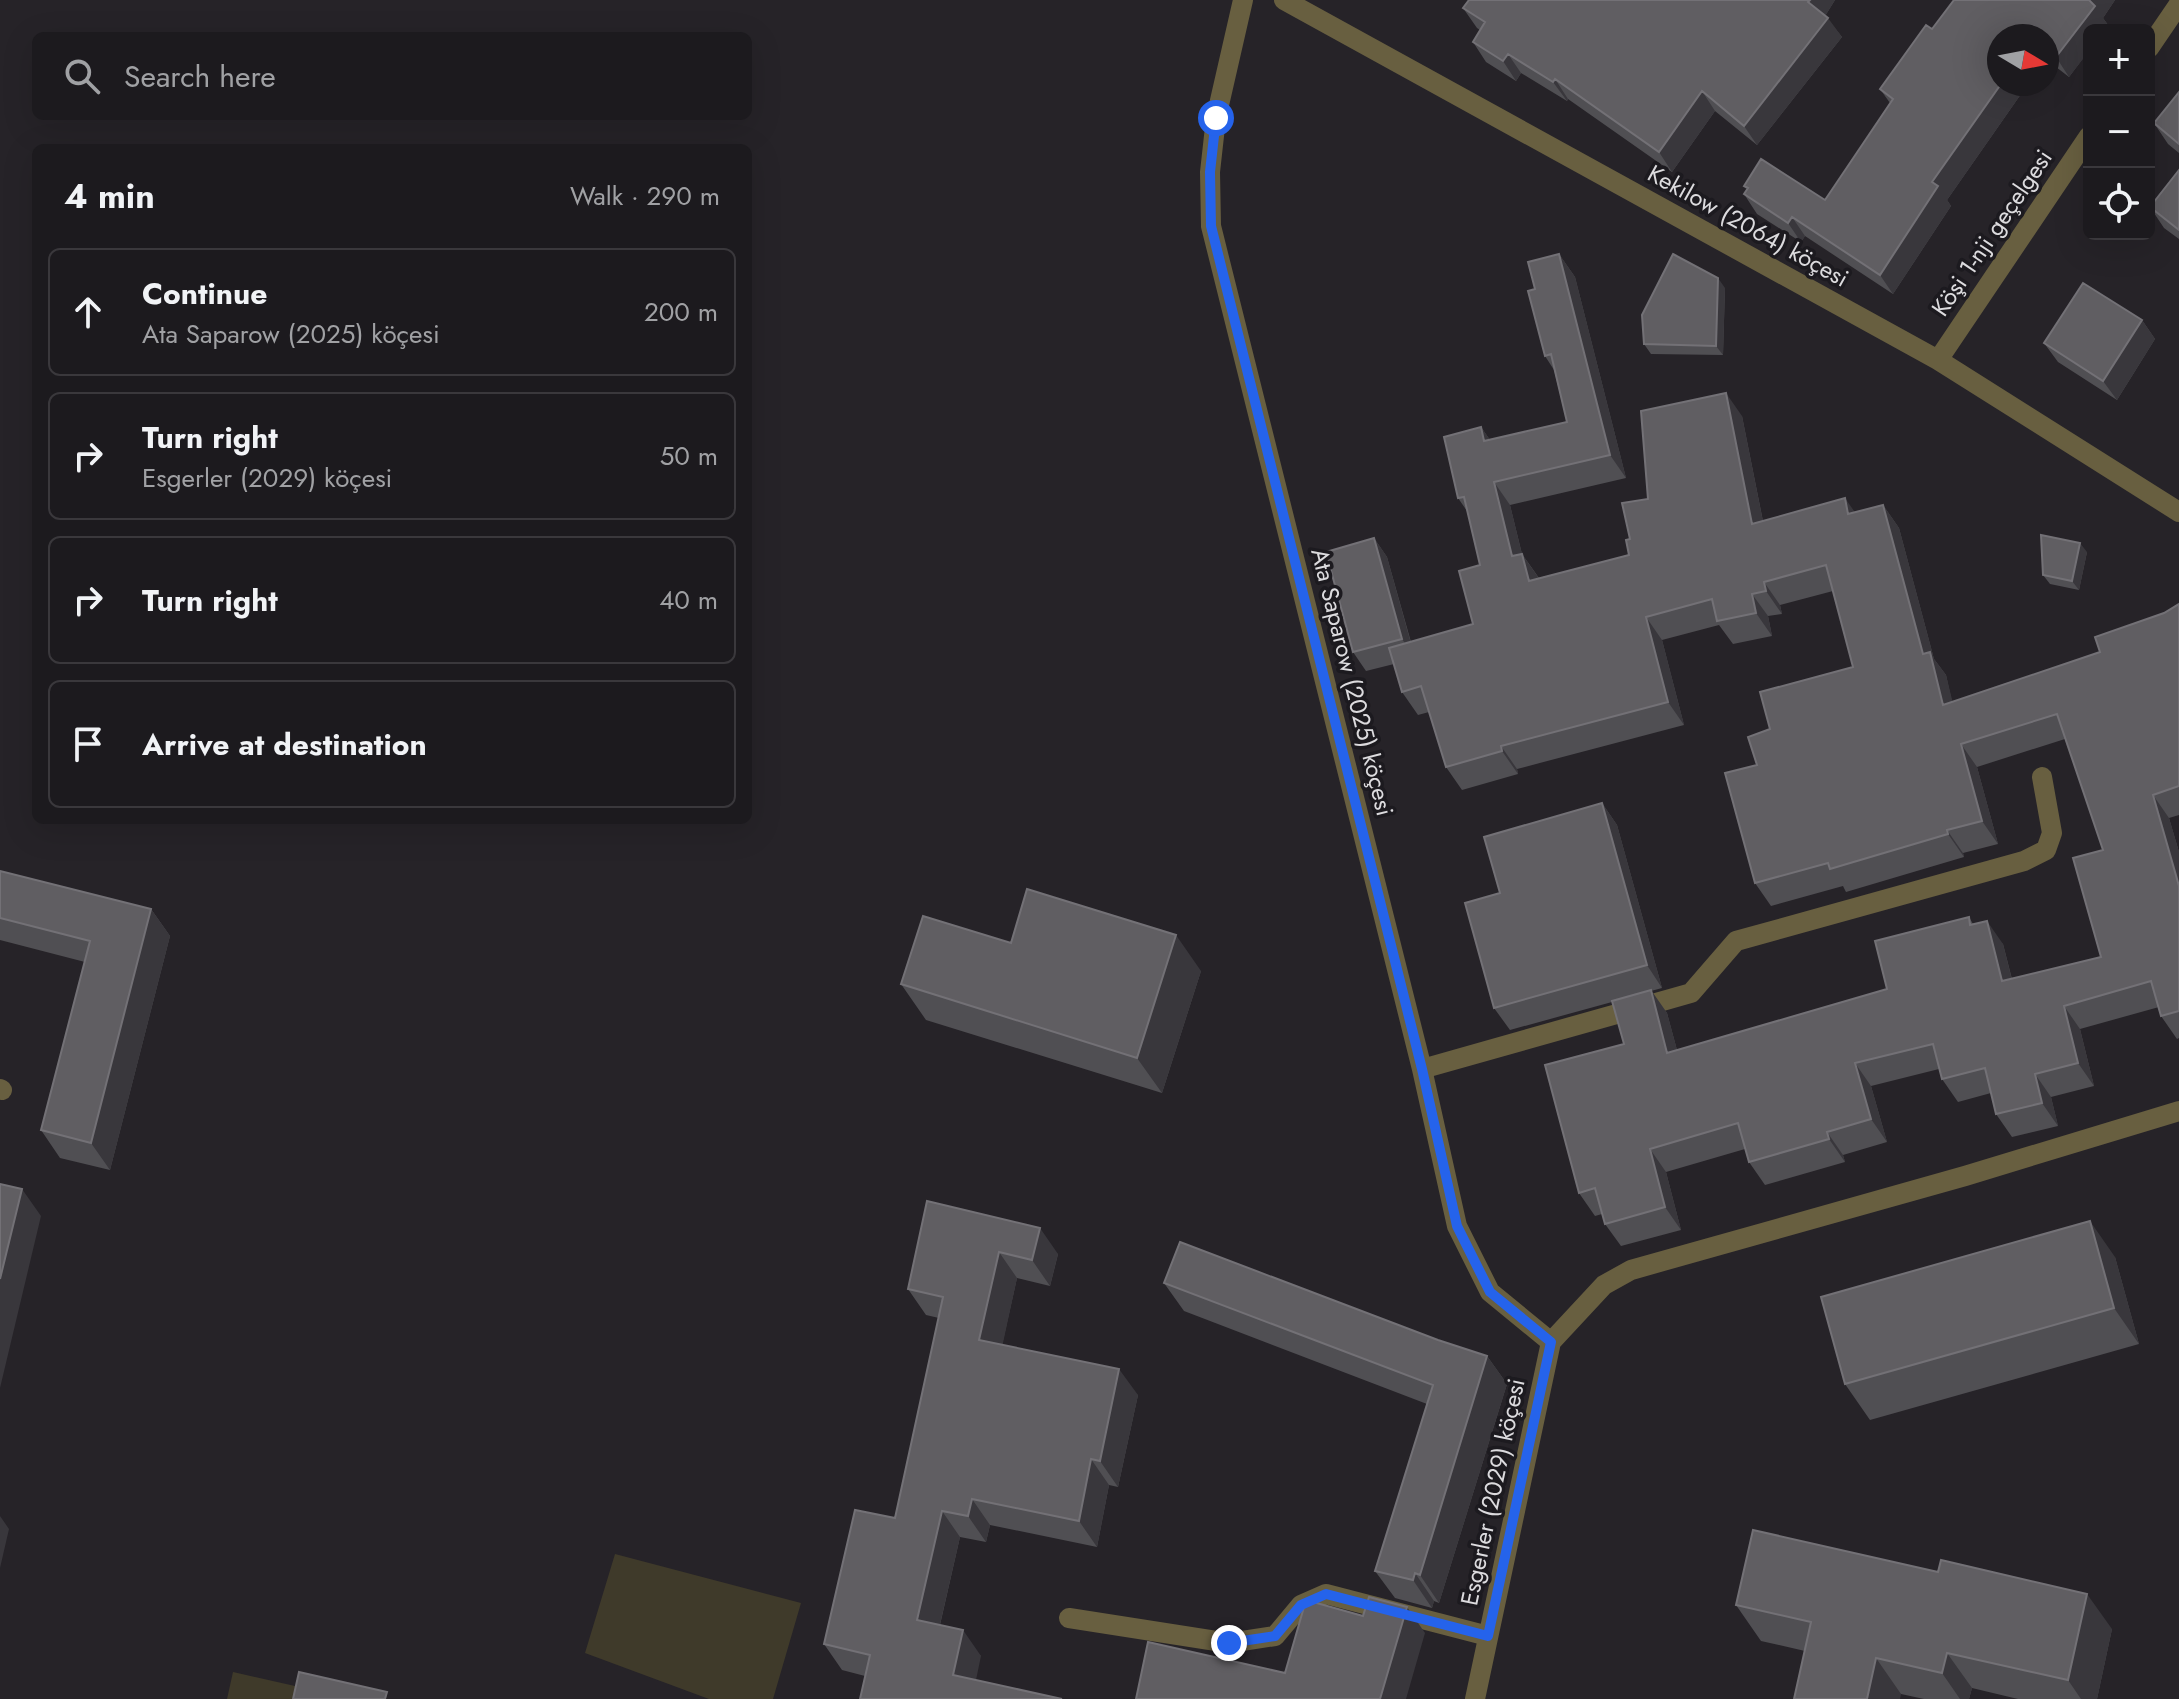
<!DOCTYPE html>
<html lang="en">
<head>
<meta charset="utf-8">
<style>
	:root { --surface:#1c1a1e; --page:#252327; --text:#f1f3f6; --muted:#a0a1a4; --line:#3a383c }
	body { margin:0; font-family:Jost,sans-serif; background:var(--page); color:var(--text) }
	.controls { position:absolute; right:24px; top:24px; display:grid; overflow:hidden; border-radius:12px; box-shadow:0 8px 32px #0002 }
	.controls button { width:72px; height:72px; display:grid; place-items:center; padding:0; border:0; border-bottom:2px solid var(--line); background:var(--surface); color:var(--text); font:40px sans-serif }
	.compass { position:absolute; left:1987px; top:24px; width:72px; height:72px; border-radius:50%; background:var(--surface); box-shadow:0 8px 32px #0002; rotate:100deg }
	.stop { position:absolute; width:24px; height:24px; margin:-18px; border:6px solid #2563eb; border-radius:50%; background:#fff }
	.stop.end { background:#2563eb; border-color:#fff; box-shadow:0 2px 8px #0008 }
	.list { margin:0; padding:0; list-style:none }
	h2 { display:flex; justify-content:space-between; align-items:center; height:104px; margin:0; padding:0 32px; font-size:34px }
	h2 small { font-size:26px; font-weight:400; color:var(--muted) }
	.list li { display:grid; grid-template-columns:52px 1fr auto; gap:24px; align-items:center; box-sizing:border-box; height:128px; margin:0 16px 16px; padding:0 16px; border:2px solid var(--line); border-radius:12px }
	.list b { display:block; font-size:30px; white-space:nowrap }
	.list p { margin:0; font-size:26px; white-space:nowrap; color:var(--muted) }
	.list em { font-size:26px; font-style:normal; color:var(--muted) }
	.icon { flex:none; width:44px; height:44px; fill:none; stroke:currentColor; stroke-width:2; stroke-linecap:round; stroke-linejoin:round }
	.map { position:relative; flex:none; width:2179px; height:1699px; overflow:hidden }
	.search { position:absolute; background:var(--surface); box-shadow:0 8px 32px #0002; left:32px; top:32px; width:720px; height:88px; display:flex; align-items:center; gap:20px; box-sizing:border-box; padding:0 28px; border-radius:12px; color:var(--muted); font-size:30px }
	.panel { position:absolute; background:var(--surface); box-shadow:0 8px 32px #0002; left:32px; top:144px; width:720px; height:680px; border-radius:12px }
	.map>svg:first-child { display:block }
</style>
</head>
<body>
<div class="map">
<svg width="2179" height="1699" viewBox="0 0 2179 1699">
	<rect width="100%" height="100%" fill="#262328"/>
	<path fill="#3f3a2a" d="M 615,1554 L 801,1603 L 773,1699 L 709,1699 L 585,1653 Z
		M 233,1672 L 317,1691 L 315,1699 L 227,1699 Z"/>
	<g fill="none" stroke-linecap="round" stroke-linejoin="round">
		<path stroke="#685f40" stroke-width="20" d="M 0,1089 L 2,1090
			M 1069,1618 L 1229,1643 L 1275,1636 L 1301,1605 L 1326,1594 L 1488,1636"/>
		<path stroke="#685f40" stroke-width="20" d="M 1243,0 L 1216,118 L 1210,172 L 1211,226 L 1422,1069 L 1457,1226 L 1490,1292 L 1551,1342
			M 1284,0 L 1938,360 L 2179,512
			M 2149,48 L 2179,4
			M 1938,360 L 2089,136
			M 1422,1069 L 1691,993 L 1736,941 L 2024,861 L 2046,850 L 2052,833 L 2042,777
			M 1551,1342 L 1604,1285 L 1631,1270 L 1965,1176 L 2179,1111
			M 1475,1699 L 1551,1342"/>
	</g>
	<path fill="#504f53" d="M 1835,0 L 1825,16 L 1842,37 L 1757,145 L 1715,111 L 1672,172 L 1568,99 L 1567,101 L 1521,73 L 1516,81 L 1486,62 L 1473,42 L 1480,30 L 1477,28 L 1463,8 Z
		M 1954,0 L 2115,0 L 2103,18 L 2108,25 L 2069,77 L 2047,60 L 2047,36 L 1999,36 L 1999,84 L 2028,84 L 1947,200 L 1951,206 L 1893,294 L 1805,236 L 1801,242 L 1757,214 L 1744,194 L 1747,190 L 1744,186 L 1825,200 L 1890,103 L 1880,89 L 1932,29 Z
		M 2179,92 L 2179,153 L 2168,144 L 2154,123 Z
		M 2179,171 L 2179,239 L 2164,228 L 2150,207 Z
		M 1559,254 L 1575,277 L 1626,478 L 1510,505 L 1522,554 L 1539,578 L 1629,555 L 1630,539 L 1648,499 L 1742,416 L 1763,521 L 1855,512 L 1883,505 L 1899,528 L 1934,659 L 1946,675 L 1952,702 L 2100,652 L 2179,604 L 2179,815 L 2169,818 L 2179,852 L 2179,1038 L 2177,1039 L 2161,1016 L 2159,1007 L 2080,1029 L 2094,1086 L 2051,1097 L 2058,1126 L 2012,1137 L 1996,1114 L 1991,1093 L 1958,1102 L 1942,1079 L 1939,1069 L 1871,1086 L 1887,1142 L 1843,1155 L 1845,1162 L 1765,1185 L 1749,1162 L 1745,1149 L 1666,1172 L 1681,1230 L 1621,1246 L 1605,1224 L 1602,1214 L 1595,1216 L 1579,1193 L 1624,1044 L 1612,1002 L 1510,1030 L 1494,1008 L 1500,893 L 1602,803 L 1617,825 L 1662,988 L 1651,991 L 1667,1013 L 1677,1050 L 1887,989 L 1969,917 L 1973,924 L 2003,944 L 2012,979 L 2101,957 L 2103,850 L 2065,739 L 1977,767 L 1998,844 L 1963,853 L 1964,857 L 1846,892 L 1843,886 L 1771,906 L 1755,883 L 1757,765 L 1770,729 L 1853,667 L 1833,591 L 1780,605 L 1782,614 L 1768,616 L 1772,636 L 1733,644 L 1719,625 L 1662,640 L 1684,725 L 1517,769 L 1518,774 L 1462,790 L 1446,767 L 1429,712 L 1418,715 L 1402,692 L 1394,664 L 1366,671 L 1353,652 L 1374,538 L 1387,557 L 1411,642 L 1473,624 L 1480,565 L 1467,511 L 1458,498 L 1481,427 L 1490,440 L 1567,422 L 1554,370 L 1545,356 L 1535,289 Z
		M 1725,288 L 1723,355 L 1651,354 L 1644,344 Z
		M 2142,320 L 2155,339 L 2117,400 L 2058,362 L 2044,343 Z
		M 2087,552 L 2079,590 L 2050,584 L 2043,575 Z
		M 0,871 L 151,909 L 170,936 L 110,1170 L 60,1158 L 41,1130 L 85,962 L 0,940 Z
		M 1011,943 L 1201,971 L 1162,1093 L 926,1020 L 901,984 Z
		M 927,1201 L 1058,1254 L 1050,1286 L 1017,1278 L 1002,1345 L 1138,1395 L 1118,1487 L 1109,1485 L 1097,1547 L 990,1525 L 986,1542 L 960,1537 L 940,1625 L 981,1656 L 865,1676 L 842,1670 L 824,1644 L 895,1518 L 939,1318 L 926,1315 L 908,1289 Z
		M 2115,1257 L 2139,1344 L 1870,1420 L 1845,1384 Z
		M 1164,1283 L 1438,1340 L 1487,1356 L 1507,1384 L 1439,1603 L 1434,1601 L 1432,1608 L 1395,1598 L 1375,1571 L 1427,1404 L 1184,1311 Z
		M 1736,1605 L 2112,1629 L 2097,1699 L 2018,1699 L 1972,1688 L 1969,1699 L 1924,1699 L 1901,1694 L 1805,1651 L 1761,1641 Z"/>
	<path fill="#39373c" d="M 1810,0 L 1835,0 L 1822,21 L 1808,2 Z
		M 2089,0 L 2115,0 L 2103,18 L 2108,25 L 2105,30 L 2089,30 L 2089,51 L 2069,77 L 2056,57 Z
		M 1828,18 L 1842,37 L 1757,145 L 1744,126 Z
		M 1508,54 L 1521,73 L 1516,81 L 1503,61 Z
		M 1555,79 L 1568,99 L 1567,101 L 1553,82 Z
		M 2001,84 L 2028,84 L 1947,200 L 1951,206 L 1893,294 L 1880,275 L 1932,182 Z
		M 1702,91 L 1715,111 L 1672,172 L 1659,152 Z
		M 1792,217 L 1805,236 L 1801,242 L 1788,223 Z
		M 1559,254 L 1575,277 L 1626,478 L 1610,455 Z
		M 1718,278 L 1725,288 L 1723,355 L 1716,346 Z
		M 2142,320 L 2155,339 L 2117,400 L 2103,381 Z
		M 1726,393 L 1742,416 L 1768,547 L 1752,524 Z
		M 1481,427 L 1497,450 L 1484,441 Z
		M 1494,482 L 1510,505 L 1528,579 L 1512,556 Z
		M 1845,498 L 1861,521 L 1848,514 Z
		M 1883,505 L 1899,528 L 1934,659 L 1946,675 L 1959,728 L 1943,705 L 1923,654 Z
		M 1374,538 L 1387,557 L 1415,658 L 1402,639 Z
		M 2080,543 L 2087,552 L 2079,590 L 2072,581 Z
		M 1522,554 L 1538,577 L 1545,604 L 1529,581 Z
		M 1764,582 L 1780,605 L 1782,614 L 1766,591 Z
		M 1752,594 L 1768,616 L 1772,636 L 1756,613 Z
		M 1646,617 L 1662,640 L 1684,725 L 1668,702 Z
		M 1961,744 L 1977,767 L 1998,844 L 1982,821 Z
		M 1501,746 L 1517,769 L 1518,774 L 1502,751 Z
		M 2153,795 L 2169,818 L 2179,852 L 2179,886 Z
		M 1602,803 L 1617,825 L 1662,988 L 1647,965 Z
		M 1947,830 L 1963,853 L 1964,857 L 1948,834 Z
		M 151,909 L 170,936 L 110,1170 L 91,1143 Z
		M 1987,921 L 2003,944 L 2018,1004 L 2002,981 Z
		M 1176,935 L 1201,971 L 1162,1093 L 1137,1058 Z
		M 1651,990 L 1667,1013 L 1684,1076 L 1667,1053 Z
		M 2064,1006 L 2080,1029 L 2094,1086 L 2078,1063 Z
		M 1855,1063 L 1871,1086 L 1887,1142 L 1871,1119 Z
		M 2035,1074 L 2051,1097 L 2058,1126 L 2042,1103 Z
		M 1827,1132 L 1843,1155 L 1845,1162 L 1829,1139 Z
		M 1650,1149 L 1666,1172 L 1681,1230 L 1665,1207 Z
		M 22,1189 L 41,1216 L 0,1388 L 0,1279 Z
		M 2090,1221 L 2115,1257 L 2139,1344 L 2114,1308 Z
		M 1040,1228 L 1058,1254 L 1050,1286 L 1032,1260 Z
		M 999,1252 L 1017,1278 L 998,1366 L 979,1340 Z
		M 1487,1356 L 1507,1384 L 1439,1603 L 1420,1575 Z
		M 1119,1369 L 1138,1395 L 1118,1487 L 1100,1461 Z
		M 1091,1459 L 1109,1485 L 1097,1547 L 1079,1521 Z
		M 972,1499 L 990,1525 L 986,1542 L 968,1516 Z
		M 942,1511 L 960,1537 L 935,1646 L 917,1620 Z
		M 0,1516 L 9,1529 L 0,1568 Z
		M 1415,1573 L 1434,1601 L 1432,1608 L 1413,1580 Z
		M 2087,1594 L 2112,1629 L 2097,1699 L 2081,1699 L 2068,1680 Z
		M 1407,1607 L 1425,1633 L 1406,1699 L 1380,1699 Z
		M 963,1630 L 981,1656 L 972,1699 L 953,1675 Z
		M 1947,1653 L 1972,1688 L 1969,1699 L 1960,1699 L 1942,1673 Z
		M 1876,1658 L 1901,1694 L 1900,1699 L 1867,1699 Z"/>
	<path fill="#605e62" stroke="#737176" stroke-width="2" d="M 1469,0 L 1810,0 L 1808,2 L 1828,18 L 1744,126 L 1702,91 L 1659,152 L 1555,79 L 1553,82 L 1508,54 L 1503,61 L 1473,42 L 1485,22 L 1463,8 Z
		M 1954,0 L 2089,0 L 2095,6 L 2056,57 L 2047,51 L 2047,36 L 1999,36 L 1999,84 L 2001,84 L 1932,182 L 1938,186 L 1880,275 L 1792,217 L 1788,223 L 1744,194 L 1748,188 L 1744,186 L 1761,159 L 1825,200 L 1893,99 L 1880,89 L 1926,25 L 1932,29 Z
		M 2179,92 L 2179,144 L 2154,123 Z
		M 2179,170 L 2179,230 L 2150,207 Z
		M 1559,254 L 1610,455 L 1494,482 L 1512,556 L 1522,554 L 1529,581 L 1629,555 L 1626,540 L 1630,539 L 1622,503 L 1648,499 L 1641,411 L 1726,393 L 1752,524 L 1845,498 L 1848,514 L 1883,505 L 1923,654 L 1930,652 L 1943,705 L 2100,652 L 2095,637 L 2164,613 L 2179,604 L 2179,786 L 2153,795 L 2179,886 L 2179,1011 L 2161,1016 L 2151,981 L 2064,1006 L 2078,1063 L 2035,1074 L 2042,1103 L 1996,1114 L 1985,1068 L 1942,1079 L 1933,1044 L 1855,1063 L 1871,1119 L 1827,1132 L 1829,1139 L 1749,1162 L 1738,1123 L 1650,1149 L 1665,1207 L 1605,1224 L 1595,1188 L 1579,1193 L 1545,1065 L 1624,1044 L 1612,1001 L 1651,990 L 1667,1053 L 1887,989 L 1875,941 L 1969,917 L 1970,925 L 1987,921 L 2002,981 L 2101,957 L 2073,858 L 2103,850 L 2057,714 L 1961,744 L 1982,821 L 1947,830 L 1948,834 L 1830,869 L 1828,863 L 1755,883 L 1725,773 L 1757,765 L 1748,737 L 1770,729 L 1760,692 L 1853,667 L 1826,565 L 1764,582 L 1766,591 L 1752,594 L 1756,613 L 1717,621 L 1712,599 L 1646,617 L 1668,702 L 1501,746 L 1502,751 L 1446,767 L 1421,686 L 1402,692 L 1389,648 L 1473,624 L 1459,571 L 1480,565 L 1464,497 L 1458,498 L 1444,437 L 1481,427 L 1484,441 L 1567,422 L 1551,354 L 1545,356 L 1528,291 L 1535,289 L 1528,262 Z
		M 1673,254 L 1718,278 L 1716,346 L 1644,344 L 1642,315 Z
		M 2083,283 L 2142,320 L 2103,381 L 2044,343 Z
		M 2041,535 L 2080,543 L 2072,581 L 2043,575 Z
		M 1374,538 L 1402,639 L 1353,652 L 1326,552 Z
		M 1602,803 L 1647,965 L 1494,1008 L 1465,903 L 1500,893 L 1484,837 Z
		M 0,871 L 151,909 L 91,1143 L 41,1130 L 90,941 L 0,918 Z
		M 1027,889 L 1176,935 L 1137,1058 L 901,984 L 923,916 L 1011,943 Z
		M 0,1184 L 22,1189 L 0,1279 Z
		M 927,1201 L 1040,1228 L 1032,1260 L 999,1252 L 979,1340 L 1119,1369 L 1100,1461 L 1091,1459 L 1079,1521 L 972,1499 L 968,1516 L 942,1511 L 917,1620 L 963,1630 L 953,1675 L 1062,1699 L 860,1699 L 870,1655 L 824,1644 L 855,1510 L 895,1518 L 943,1297 L 908,1289 Z
		M 2090,1221 L 2114,1308 L 1845,1384 L 1821,1297 Z
		M 1180,1242 L 1438,1340 L 1487,1356 L 1420,1575 L 1415,1573 L 1413,1580 L 1375,1571 L 1433,1385 L 1164,1283 Z
		M 1753,1530 L 1938,1572 L 1941,1560 L 2087,1594 L 2068,1680 L 1947,1653 L 1942,1673 L 1876,1658 L 1867,1699 L 1794,1699 L 1811,1622 L 1736,1605 Z
		M 1369,1597 L 1407,1607 L 1380,1699 L 1136,1699 L 1148,1642 L 1285,1673 L 1306,1600 L 1363,1616 Z
		M 299,1672 L 387,1692 L 385,1699 L 293,1699 Z"/>
	<g fill="none" stroke-linecap="round" stroke-linejoin="round">
		<path stroke="#2563eb" stroke-width="10" d="M 1216,118 L 1210,172 L 1211,226 L 1422,1069 L 1457,1226 L 1490,1292 L 1551,1342 L 1488,1636 L 1326,1594 L 1301,1605 L 1275,1636 L 1229,1643"/>
	</g>
	<g text-anchor="middle" stroke-width="7" stroke-linejoin="round" paint-order="stroke">
		<g font-size="24" fill="#dcdbde" stroke="#1c1a1f">
			<text transform="translate(1748 226) rotate(29)" y="8">Kekilow (2064) köçesi</text>
			<text transform="translate(1992 233) rotate(-56)" y="8">Köşi 1-nji geçelgesi</text>
			<text transform="translate(1352 682) rotate(76)" y="8">Ata Saparow (2025) köçesi</text>
			<text transform="translate(1493 1492) rotate(-78)" y="8">Esgerler (2029) köçesi</text>
		</g>
	</g>
</svg>
<div class="controls">
<button>+</button>
<button>−</button>
<button><svg class="icon" aria-label="locate" viewBox="0 0 24 24"><circle cx="12" cy="12" r="6"/><path d="M12 2v4M12 18v4M2 12h4M18 12h4"/></svg></button>
</div>
<svg class="compass" viewBox="-18 -18 36 36"><path d="M0-13l5 13h-10z" fill="#e53935"/><path d="M0 13l5-13h-10z" fill="#a0a1a4"/></svg>
<div class="stop" style="left:1216px;top:118px"></div>
<div class="stop end" style="left:1229px;top:1643px"></div>
<div class="search"><svg class="icon" aria-label="search" viewBox="0 0 24 24"><circle cx="10" cy="10" r="6"/><path d="M15 15l6 6"/></svg>Search here</div>
<section class="panel">
<h2>4 min<small>Walk · 290 m</small></h2>
<ul class="list">
<li><svg class="icon" aria-label="ahead" viewBox="0 0 24 24"><path d="M12 20V5M6 11l6-6 6 6"/></svg><div><b>Continue</b><p>Ata Saparow (2025) köçesi</p></div><em>200 m</em></li>
<li><svg class="icon" aria-label="right" viewBox="0 0 24 24"><path d="M7 20v-9h11M14 6l5 5-5 5"/></svg><div><b>Turn right</b><p>Esgerler (2029) köçesi</p></div><em>50 m</em></li>
<li><svg class="icon" aria-label="right" viewBox="0 0 24 24"><path d="M7 20v-9h11M14 6l5 5-5 5"/></svg><div><b>Turn right</b></div><em>40 m</em></li>
<li><svg class="icon" aria-label="arrive" viewBox="0 0 24 24"><path d="M6 21V4h12l-3 4 3 4H6"/></svg><div><b>Arrive at destination</b></div></li>
</ul>
</section>
</div>
</body>
</html>
